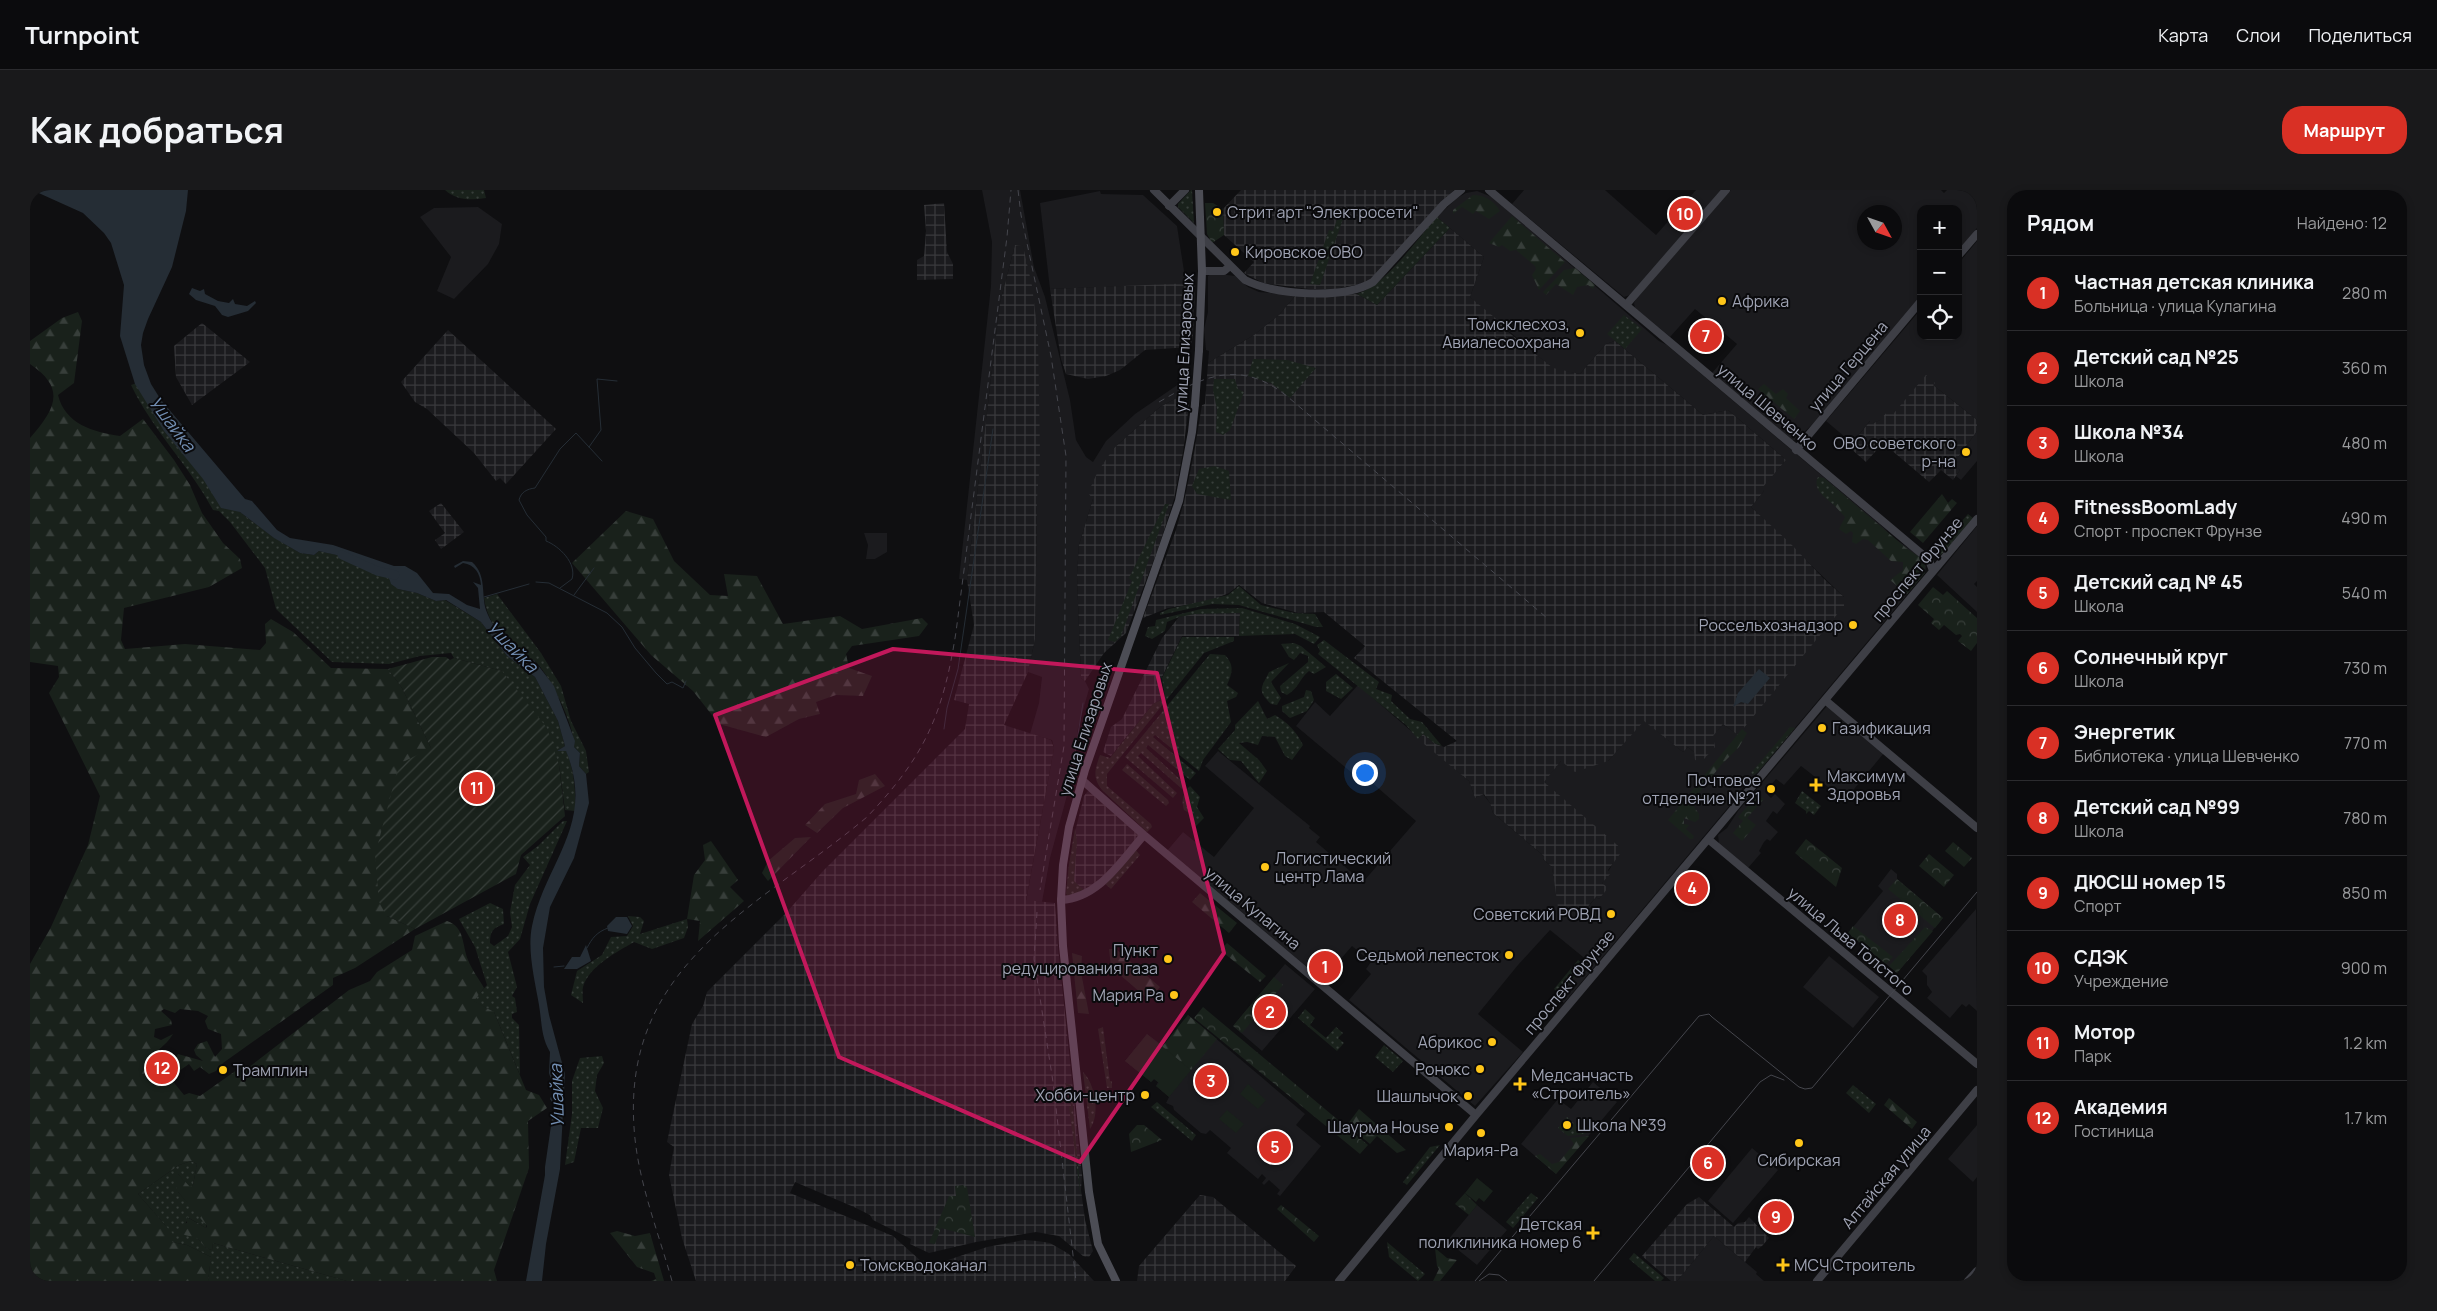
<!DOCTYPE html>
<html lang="ru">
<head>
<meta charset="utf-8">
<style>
	:root { --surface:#0b0b0d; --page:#19191b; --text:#f1f3f6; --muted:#9a9b9d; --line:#2b2b2e; --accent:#d93025 }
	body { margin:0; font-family:Manrope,sans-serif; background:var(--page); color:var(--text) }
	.controls { position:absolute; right:15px; top:15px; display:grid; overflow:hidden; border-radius:10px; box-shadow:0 2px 8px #0003 }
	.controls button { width:45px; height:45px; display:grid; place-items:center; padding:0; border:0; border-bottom:1px solid var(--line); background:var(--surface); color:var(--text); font:25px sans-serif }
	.compass { position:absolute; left:1827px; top:15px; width:45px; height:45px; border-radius:50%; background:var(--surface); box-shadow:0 2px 8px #0003; rotate:130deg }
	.you { position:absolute; left:1334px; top:582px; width:18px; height:18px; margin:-12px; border:4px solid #fff; border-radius:50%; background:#1a73e8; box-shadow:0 0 0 8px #1a73e833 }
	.badge { display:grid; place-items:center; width:32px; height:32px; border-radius:50%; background:var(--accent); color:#fff; font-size:16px; font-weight:700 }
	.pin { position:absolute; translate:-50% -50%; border:2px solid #fff; box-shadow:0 1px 5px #0006 }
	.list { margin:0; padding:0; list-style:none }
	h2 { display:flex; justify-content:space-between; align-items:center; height:65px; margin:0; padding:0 20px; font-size:21px }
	h2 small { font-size:16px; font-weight:400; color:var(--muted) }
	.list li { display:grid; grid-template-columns:32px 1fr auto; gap:15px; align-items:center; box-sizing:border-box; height:75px; padding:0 20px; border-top:1px solid var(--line) }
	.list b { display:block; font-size:19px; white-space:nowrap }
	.list p { margin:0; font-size:16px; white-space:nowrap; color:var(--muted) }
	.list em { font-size:16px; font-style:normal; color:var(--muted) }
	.icon { flex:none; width:28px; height:28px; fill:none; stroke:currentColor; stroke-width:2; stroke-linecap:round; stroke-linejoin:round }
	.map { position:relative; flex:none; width:1947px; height:1091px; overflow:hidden; border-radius:20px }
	header { display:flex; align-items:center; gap:30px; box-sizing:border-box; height:70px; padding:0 25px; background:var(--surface); border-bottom:1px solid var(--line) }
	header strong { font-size:24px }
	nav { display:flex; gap:28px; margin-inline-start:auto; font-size:18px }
	.intro { display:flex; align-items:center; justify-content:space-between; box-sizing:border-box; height:120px; padding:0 30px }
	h1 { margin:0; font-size:35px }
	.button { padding:12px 22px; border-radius:20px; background:var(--accent); color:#fff; font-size:18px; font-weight:700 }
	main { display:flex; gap:30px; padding:0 30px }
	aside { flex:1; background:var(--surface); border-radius:20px; box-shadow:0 2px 8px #0003 }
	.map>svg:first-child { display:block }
</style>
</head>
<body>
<header>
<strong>Turnpoint</strong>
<nav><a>Карта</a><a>Слои</a><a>Поделиться</a></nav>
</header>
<div class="intro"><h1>Как добраться</h1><a class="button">Маршрут</a></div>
<main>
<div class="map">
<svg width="1947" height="1091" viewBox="0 0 1947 1091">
	<defs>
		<pattern id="industrial-grid" width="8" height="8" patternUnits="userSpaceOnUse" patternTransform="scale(1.25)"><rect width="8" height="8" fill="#1b1b1e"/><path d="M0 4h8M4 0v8" fill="none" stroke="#39393c"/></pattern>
		<pattern id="grass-dots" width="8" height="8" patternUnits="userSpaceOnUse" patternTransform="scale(1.25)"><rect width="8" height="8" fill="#19211b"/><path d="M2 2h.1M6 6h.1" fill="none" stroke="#373e3a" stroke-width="1.8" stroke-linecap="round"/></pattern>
		<pattern id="forest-firs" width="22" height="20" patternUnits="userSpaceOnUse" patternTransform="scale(1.25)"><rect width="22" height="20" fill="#19211b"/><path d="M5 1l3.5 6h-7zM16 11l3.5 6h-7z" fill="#373e3a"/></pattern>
		<pattern id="park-crowns" width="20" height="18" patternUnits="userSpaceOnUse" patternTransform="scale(1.25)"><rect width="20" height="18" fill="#19211b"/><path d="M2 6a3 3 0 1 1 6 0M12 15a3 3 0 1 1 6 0" fill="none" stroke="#373e3a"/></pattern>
		<pattern id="garden-furrows" width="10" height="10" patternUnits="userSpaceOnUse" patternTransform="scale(1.25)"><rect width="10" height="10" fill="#19211b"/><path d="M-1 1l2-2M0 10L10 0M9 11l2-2" fill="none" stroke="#373e3a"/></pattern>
	</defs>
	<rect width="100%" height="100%" fill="#0f0f11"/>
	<path fill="#1b1b1e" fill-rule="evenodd" d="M 952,0 L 990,0 L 1004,77 L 1015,107 L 1040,210 L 1046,250 L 1056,267 L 1063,272 L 1076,251 L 1105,224 L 1159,187 L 1158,202 L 1130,217 L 1084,258 L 1063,309 L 1049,355 L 1047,385 L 1051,488 L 1055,491 L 1059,499 L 1048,538 L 1042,587 L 1020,668 L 1012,712 L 996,711 L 1024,558 L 1022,550 L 1000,544 L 1009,513 L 1012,487 L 998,482 L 1005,449 L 1007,309 L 993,56 L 988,55 L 985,55 L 970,113 L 937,390 L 929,389 L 961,96 L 962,52 Z
		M 1494,0 L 1575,0 L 1626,45 L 1666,0 L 1692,0 L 1600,105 L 1594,107 L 1482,14 Z
		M 1701,0 L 1911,0 L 1914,3 L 1917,0 L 1947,0 L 1947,38 L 1928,61 L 1928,19 L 1891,19 L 1891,107 L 1794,223 L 1766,250 L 1762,250 L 1682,183 L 1707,154 L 1665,119 L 1640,147 L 1605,118 L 1604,113 L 1606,109 ZM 1834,22 L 1864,22 L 1864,52 L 1834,52 Z
		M 1070,1 L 1071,4 L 1113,5 L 1147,36 L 1156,94 L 1020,99 L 1010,13 Z
		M 1447,1 L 1462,7 L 1629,151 L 1637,155 L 1854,338 L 1861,346 L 1884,362 L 1896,376 L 1895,383 L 1728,582 L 1712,598 L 1711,602 L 1534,813 L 1527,807 L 1558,771 L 1520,740 L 1488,775 L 1448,824 L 1493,862 L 1445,916 L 1319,810 L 1341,784 L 1336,779 L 1341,772 L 1322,756 L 1291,792 L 1136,662 L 1153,642 L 1184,667 L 1224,618 L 1175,576 L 1188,561 L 1280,636 L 1279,638 L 1290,647 L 1286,652 L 1333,692 L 1386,631 L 1332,584 L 1328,588 L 1266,536 L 1285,512 L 1300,526 L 1328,495 L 1439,591 L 1445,608 L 1453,604 L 1460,613 L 1463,623 L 1514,666 L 1513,669 L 1522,677 L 1524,689 L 1538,716 L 1548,721 L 1550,727 L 1566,707 L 1569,709 L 1577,698 L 1572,693 L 1583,673 L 1513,592 L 1531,571 L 1578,571 L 1614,530 L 1653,562 L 1658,557 L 1664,562 L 1664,566 L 1693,534 L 1707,544 L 1814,407 L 1721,317 L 1734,301 L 1731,298 L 1756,270 L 1698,220 L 1673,225 L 1585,151 L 1576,154 L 1550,184 L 1523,179 L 1442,109 L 1440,107 L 1454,67 L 1407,27 L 1427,8 L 1436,3 Z
		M 448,17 L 472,34 L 469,54 L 458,74 L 424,109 L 407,101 L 421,67 L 390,27 L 404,18 Z
		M 1947,51 L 1947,230 L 1903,195 L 1904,193 L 1863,224 L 1844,233 L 1840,231 L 1822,253 L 1796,231 L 1891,119 L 1891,146 L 1928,146 L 1928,74 Z
		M 1182,83 L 1205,86 L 1218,97 L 1229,102 L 1266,105 L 1249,125 L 1224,145 L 1178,173 L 1179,161 L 1176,160 L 1174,139 L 1178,122 L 1178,86 Z
		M 1947,241 L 1947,271 L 1931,290 L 1926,286 L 1930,280 L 1924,276 L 1928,272 L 1926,270 Z
		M 1947,336 L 1947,391 L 1944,394 L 1947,397 L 1947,422 L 1907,385 Z
		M 834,343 L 857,343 L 857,362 L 845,369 L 836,369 L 838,355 Z
		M 1797,516 L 1854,563 L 1815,610 L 1771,576 L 1754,595 L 1746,589 L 1735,602 L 1741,608 L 1745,604 L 1755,614 L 1747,624 L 1743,621 L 1736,631 L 1748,642 L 1740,651 L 1737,649 L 1734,652 L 1729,661 L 1731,663 L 1718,678 L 1689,654 L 1688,645 L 1697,638 L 1708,621 Z
		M 1861,679 L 1867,684 L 1867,689 L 1913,728 L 1867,783 L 1818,743 L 1853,701 L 1848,696 Z
		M 1946,719 L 1947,821 L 1939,814 L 1936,817 L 1932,814 L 1920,828 L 1897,808 L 1902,802 L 1897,795 L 1897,786 L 1892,781 Z
		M 1799,766 L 1849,807 L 1823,838 L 1773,797 Z
		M 1255,774 L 1285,799 L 1232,861 L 1203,836 Z
		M 1158,825 L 1275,924 L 1266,935 L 1291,956 L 1250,1006 L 1247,1004 L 1250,1000 L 1239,990 L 1234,995 L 1232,993 L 1236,988 L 1232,984 L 1228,989 L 1197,963 L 1201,958 L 1180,940 L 1176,944 L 1171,943 L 1144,920 L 1143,916 L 1136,913 L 1139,907 L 1126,896 L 1128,892 L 1124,889 L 1121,892 L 1095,871 L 1117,844 L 1133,856 Z
		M 1563,892 L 1587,912 L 1526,984 L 1491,954 L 1528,909 L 1541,919 Z
		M 1947,935 L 1947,987 L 1943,992 L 1918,969 Z
		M 1722,958 L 1748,980 L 1703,1033 L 1678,1011 Z
		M 1447,1015 L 1477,1040 L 1447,1075 L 1417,1051 Z
		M 1684,1046 L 1727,1082 L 1726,1084 L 1734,1091 L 1647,1091 Z"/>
	<path fill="url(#industrial-grid)" d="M 1211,0 L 1424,0 L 1346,86 L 1335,93 L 1305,99 L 1279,99 L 1233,93 L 1214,83 L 1224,72 L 1194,45 L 1193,19 Z
		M 914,13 L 917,62 L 923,74 L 923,89 L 887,90 L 887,70 L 894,66 L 896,41 L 894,15 Z
		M 1420,38 L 1454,67 L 1440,107 L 1476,137 L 1474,139 L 1477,141 L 1523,178 L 1550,184 L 1576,154 L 1585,151 L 1673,225 L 1698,220 L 1756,270 L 1732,298 L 1734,301 L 1721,317 L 1760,353 L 1793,388 L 1814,407 L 1814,416 L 1708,545 L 1693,534 L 1683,546 L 1685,557 L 1674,569 L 1669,571 L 1665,570 L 1664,562 L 1658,557 L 1653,562 L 1614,531 L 1578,571 L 1545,582 L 1531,571 L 1514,592 L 1593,660 L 1578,680 L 1581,683 L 1572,693 L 1578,698 L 1569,709 L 1566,707 L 1549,727 L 1548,721 L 1538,716 L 1532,726 L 1529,724 L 1522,677 L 1512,668 L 1514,666 L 1463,623 L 1460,613 L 1454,604 L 1445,608 L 1439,591 L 1388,549 L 1393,544 L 1404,553 L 1414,557 L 1427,551 L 1324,468 L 1335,456 L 1294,422 L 1268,423 L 1232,413 L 1209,395 L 1199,403 L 1179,411 L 1138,418 L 1113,428 L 1146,340 L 1154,312 L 1164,263 L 1172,215 L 1175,214 L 1178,173 L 1224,145 L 1249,125 L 1266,105 L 1327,104 L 1347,115 Z
		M 985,55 L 993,56 L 1002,96 L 1008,145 L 1010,269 L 1007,309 L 1005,449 L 998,482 L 974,535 L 1021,550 L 1024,558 L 996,710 L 1025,713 L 1028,757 L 1052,985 L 1051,1000 L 1055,1030 L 1063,1061 L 1059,1067 L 1053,1066 L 1029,1046 L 1006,1042 L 946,1052 L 899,1063 L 880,1054 L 881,1049 L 843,1030 L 840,1025 L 824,1017 L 765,992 L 760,1003 L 863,1046 L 901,1080 L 918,1070 L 957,1057 L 994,1050 L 1007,1051 L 1020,1053 L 1039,1064 L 1064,1091 L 666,1091 L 652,1048 L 639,985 L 644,957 L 637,952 L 662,834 L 673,816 L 677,802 L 756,723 L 792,682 L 935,539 L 939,514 L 924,510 L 944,435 L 937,390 L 970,113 Z
		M 1165,93 L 1163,146 L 1161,157 L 1115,160 L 1090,180 L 1076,186 L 1058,189 L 1036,184 L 1031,169 L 1020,99 Z
		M 172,133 L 220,172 L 162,215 L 146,187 L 144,156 Z
		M 418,140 L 526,239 L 476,294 L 470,288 L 466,291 L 444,263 L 397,219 L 385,212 L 371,192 Z
		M 1896,185 L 1905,193 L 1903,195 L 1947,230 L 1947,241 L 1926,270 L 1928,272 L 1925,276 L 1930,280 L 1923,290 L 1911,280 L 1899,292 L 1853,253 L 1836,272 L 1819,257 L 1841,230 L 1844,233 L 1850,230 L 1859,220 L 1864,223 Z
		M 1158,202 L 1157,213 L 1159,214 L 1153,262 L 1144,309 L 1128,359 L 1096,443 L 1074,463 L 1055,491 L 1051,488 L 1047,385 L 1049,355 L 1063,309 L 1058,303 L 1068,281 L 1084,258 L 1130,217 Z
		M 411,313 L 434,342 L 411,359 L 405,350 L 415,343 L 399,321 Z
		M 1167,422 L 1210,423 L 1209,446 L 1152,446 L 1131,489 L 1134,508 L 1123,514 L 1081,566 L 1073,562 L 1081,537 L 1092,529 L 1132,448 L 1149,427 Z
		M 1058,601 L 1063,602 L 1109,645 L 1109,648 L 1067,694 L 1054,703 L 1036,704 L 1039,675 L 1046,638 L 1054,606 Z
		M 1170,1005 L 1183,1007 L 1266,1076 L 1255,1091 L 1107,1091 L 1109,1076 Z
		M 1669,1007 L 1704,1037 L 1708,1033 L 1715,1032 L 1719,1027 L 1739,1048 L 1732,1056 L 1728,1059 L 1726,1057 L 1715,1072 L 1684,1046 L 1647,1091 L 1641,1091 L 1612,1066 L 1657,1014 Z"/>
	<path fill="url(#grass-dots)" d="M 415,0 L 454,0 L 456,8 C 441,10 427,11 415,0 Z
		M 1161,0 L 1162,0 L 1164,33 L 1148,17 L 1148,14 Z
		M 1309,24 L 1314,26 L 1290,95 L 1280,94 L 1299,40 L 1303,41 Z
		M 1407,27 L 1420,38 L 1347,115 L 1327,104 C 1356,95 1386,50 1407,27 Z
		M 1594,125 L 1612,139 L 1595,159 L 1577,144 Z
		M 1223,169 L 1257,170 L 1286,178 L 1260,208 L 1241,193 L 1218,186 Z
		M 1184,189 L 1205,189 L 1208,199 L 1214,202 L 1200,240 L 1193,245 L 1186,242 L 1187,219 L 1183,200 Z
		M 107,193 L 206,319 L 243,347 L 270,363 L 284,365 L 289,361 L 325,369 L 352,380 L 368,399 L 387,403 L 406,411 L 415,410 L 451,432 L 477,466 L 505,487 L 528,531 L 535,556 L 527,561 L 536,560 C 544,580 546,600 545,621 L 535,620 L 529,575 L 472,481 L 424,468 L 421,463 L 390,466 L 359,474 L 302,472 L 246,419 L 235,378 L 200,332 L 189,321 L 183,320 C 159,275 123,241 101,195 Z
		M 1185,276 L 1199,281 L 1201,310 L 1167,304 L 1162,296 L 1169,279 Z
		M 1788,287 L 1794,288 L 1793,290 C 1802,300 1808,301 1804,315 C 1795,308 1782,299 1788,287 Z
		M 1135,314 L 1139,314 L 1091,446 L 1085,452 L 1078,450 L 1102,391 L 1099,388 Z
		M 1938,324 L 1943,328 L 1911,365 L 1906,361 Z
		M 1209,396 L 1231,415 L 1264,423 L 1285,424 L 1293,437 L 1286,437 L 1209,415 L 1182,414 L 1130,425 L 1130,423 L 1139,419 L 1198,405 Z
		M 467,404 L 511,463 L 531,496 L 541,531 L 556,561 L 559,582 L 556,584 L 549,576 L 550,563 L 544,557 C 546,538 520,485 505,471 C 502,469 498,469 494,467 C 474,455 457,431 454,408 Z
		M 1212,418 L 1265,434 L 1290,447 L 1284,454 L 1265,444 L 1209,446 L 1210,423 L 1165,424 L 1149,427 L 1137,432 L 1135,441 L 1122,449 L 1115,446 L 1118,437 L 1125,436 L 1126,430 L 1171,419 Z
		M 1152,447 L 1204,447 L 1204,451 L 1174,463 L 1077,584 L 1077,596 L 1121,634 L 1122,637 L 1117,642 L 1072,600 C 1062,587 1065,579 1070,565 L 1080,568 L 1123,514 L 1135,508 L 1132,488 Z
		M 1294,450 L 1349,492 L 1346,499 L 1362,505 L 1361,511 L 1380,529 L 1392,532 L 1412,556 L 1404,553 L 1393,544 L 1388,549 L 1376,535 L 1288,464 L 1290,461 L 1287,455 Z
		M 1264,453 L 1271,456 L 1296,477 L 1284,484 L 1279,481 C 1269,489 1270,497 1257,505 L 1251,502 L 1250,496 L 1278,472 L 1278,466 L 1270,463 L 1264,470 L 1259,467 L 1251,454 Z
		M 1180,464 L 1195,465 C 1205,476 1202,483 1197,495 L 1208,503 L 1206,507 L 1197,511 L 1201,532 L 1173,570 L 1169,581 L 1125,545 L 1123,547 L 1166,583 L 1160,590 L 1118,555 L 1116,558 L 1155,594 L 1152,599 L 1111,563 L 1108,566 L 1147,603 L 1143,608 L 1095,567 Z
		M 1259,473 L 1241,492 L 1251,508 L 1247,515 L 1241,514 C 1227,500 1231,499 1239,482 Z
		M 1306,484 L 1323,498 L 1311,509 L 1296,501 L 1296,492 Z
		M 1276,500 L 1281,501 L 1284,510 L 1277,521 L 1260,528 L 1252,521 L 1252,516 L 1274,507 Z
		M 1228,511 L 1237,529 L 1245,525 C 1258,533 1266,541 1273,555 L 1262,570 L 1255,566 L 1245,547 L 1232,546 L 1228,555 L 1217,552 L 1209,553 L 1229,570 L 1237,581 L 1229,593 L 1211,571 L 1200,570 L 1188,559 L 1205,540 L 1205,535 Z
		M 1760,537 L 1765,538 L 1728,582 L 1723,585 L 1721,583 Z
		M 1097,574 L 1138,610 L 1139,613 L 1136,616 L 1092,580 Z
		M 1160,596 L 1170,607 L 1167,617 L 1174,628 L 1166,636 L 1162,632 L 1161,624 L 1154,620 C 1151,610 1153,604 1160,596 Z
		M 1772,601 L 1791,616 L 1784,625 L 1779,621 L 1776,624 L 1776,621 L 1765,613 Z
		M 533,631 L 537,631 L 500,714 L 490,749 L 478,762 L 487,797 L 482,806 L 485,808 L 487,822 L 482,824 L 482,828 L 489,835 L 490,885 L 464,822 L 443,811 L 457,795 L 445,757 L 429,729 L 460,713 L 473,719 L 474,734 C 463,738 460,741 460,753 L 464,756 L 478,746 L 482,737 L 480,722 L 485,695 L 500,675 L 493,667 L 508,656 Z
		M 1045,638 L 1047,652 L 1044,691 L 1054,700 L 1039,707 L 1036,704 L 1039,675 Z
		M 1105,659 L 1110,665 L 1081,699 L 1074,693 Z
		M 598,726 L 610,727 L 614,731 L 610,744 L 657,729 L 658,737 L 654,748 L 622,759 L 604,752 C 587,762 559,776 553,797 C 552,801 553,808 553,813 L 541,805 L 547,781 L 572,765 L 581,747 L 597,746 L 603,736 Z
		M 1548,770 L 1555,775 L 1530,804 L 1524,799 Z
		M 1275,819 L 1285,828 L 1280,835 L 1296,848 L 1306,837 L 1313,843 L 1308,848 L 1314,853 L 1307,861 L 1268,828 Z
		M 1073,837 L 1080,891 L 1082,891 L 1082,898 L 1077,898 L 1068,839 Z
		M 1354,855 L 1373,871 L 1363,882 L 1345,867 Z
		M 572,866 L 574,873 L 567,885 L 565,901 L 573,918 L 568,938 L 551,938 L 544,972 L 535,975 L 542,924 L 542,891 L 550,868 Z
		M 1053,882 C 1066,895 1070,925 1060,939 Z
		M 1035,893 L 1041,895 L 1051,1009 L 1039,917 L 1041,916 L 1039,897 L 1036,896 Z
		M 1823,895 L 1846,914 L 1839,923 L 1816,903 Z
		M 1127,912 L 1166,945 L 1162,951 L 1121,917 Z
		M 1537,927 L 1556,944 L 1538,946 L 1528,938 Z
		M 1410,955 L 1377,995 L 1373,992 L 1400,957 Z
		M 161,971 L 167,974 L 163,995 L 160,998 L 148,984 L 148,1002 L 176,1033 L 176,1038 L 159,1028 L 155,1034 L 176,1058 L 182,1060 L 183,1053 L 317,1091 L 178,1091 L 181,1067 L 157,1055 L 142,1052 L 135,1035 L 108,1004 L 149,975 Z
		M 1501,1003 L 1508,1008 L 1483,1038 L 1476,1032 Z
		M 1357,1052 L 1395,1084 L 1388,1091 L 1359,1067 Z
		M 1604,1063 L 1634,1088 L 1631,1091 L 1625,1091 L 1599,1069 Z"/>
	<path fill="url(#forest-firs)" fill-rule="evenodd" d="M 1443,5 C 1455,5 1464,11 1470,21 L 1459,29 L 1446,21 L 1443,24 L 1432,17 L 1423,24 L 1423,20 Z
		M 1482,26 L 1535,72 L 1509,100 L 1502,85 L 1506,79 L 1505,76 L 1486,60 L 1480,61 L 1472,55 L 1469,57 L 1459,53 Z
		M 1545,78 L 1565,95 L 1563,99 L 1558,95 L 1547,97 L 1543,105 L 1526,94 L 1516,105 L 1513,102 L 1534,80 Z
		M 48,122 L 52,131 L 44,193 L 28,205 C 35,234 63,242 90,246 L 113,229 L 144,270 L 160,295 L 172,323 L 193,353 L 210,369 L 212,378 L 179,397 L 94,418 L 91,450 L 95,459 L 155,454 L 230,460 L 236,453 L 235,434 L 241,429 L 263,442 L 301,478 L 358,479 L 372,498 L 401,558 L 357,726 L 385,739 L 325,778 L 303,788 L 303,795 L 193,873 L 186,881 L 179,884 L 170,877 L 164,881 L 159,874 L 149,881 L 143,872 L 148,864 L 173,871 L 166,865 L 164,860 L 168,854 L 177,851 L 185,867 L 192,859 L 191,844 L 178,839 L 175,831 L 178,826 L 168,821 L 150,819 L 145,823 L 134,819 L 131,821 L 141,830 L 142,835 L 125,839 L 124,847 L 131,850 L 143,844 C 135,857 126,860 118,871 L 135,892 L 141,889 L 154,905 L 159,903 L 170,906 L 211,877 L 218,878 L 319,800 L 340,791 L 347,782 L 382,760 L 385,746 L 417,731 C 435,737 432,755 438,770 C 442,780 449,789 454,798 L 444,811 L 464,822 L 496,900 L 509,905 L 517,918 L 498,931 L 499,978 L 464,1080 L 467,1091 L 317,1091 L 183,1053 L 178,1091 L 0,1091 L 0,774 L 21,737 L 58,655 L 70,606 L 19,503 L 29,487 L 28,476 L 0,472 L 0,248 C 25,219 37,199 0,174 L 0,151 L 32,128 ZM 161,971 L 167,974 L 163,995 L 160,997 L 148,984 L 143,989 L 148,1002 L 177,1036 L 176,1038 L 157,1027 L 157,1033 L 151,1034 L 149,1038 L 151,1044 L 167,1048 L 176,1058 L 182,1060 L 181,1067 L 157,1055 L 142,1052 L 143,1044 L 108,1004 L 149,975 Z
		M 1734,194 L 1746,204 L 1753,199 L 1758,204 L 1756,208 L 1770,221 L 1764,229 L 1728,199 Z
		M 1794,288 L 1876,358 L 1895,371 L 1895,383 L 1877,404 L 1860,390 L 1873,380 L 1873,372 L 1861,371 L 1838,350 L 1833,349 L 1826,354 L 1822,352 L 1823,343 L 1821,341 L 1816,344 L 1809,339 L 1815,327 L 1804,315 C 1808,301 1801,299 1792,289 Z
		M 1912,304 L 1918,313 L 1922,309 L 1927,313 L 1893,353 L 1880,342 Z
		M 596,321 L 623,329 L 644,371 L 680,405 L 698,406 L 694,384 L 727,386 L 753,434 L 810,426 L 832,439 L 892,428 L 898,434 L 889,446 L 822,456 L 816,464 L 819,478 L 842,486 L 833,506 L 806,505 L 786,512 L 790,524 L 769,529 L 736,547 L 689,534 L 663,501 L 621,465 L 542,373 Z
		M 1712,539 L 1717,543 L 1709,557 L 1691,575 L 1665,608 L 1663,615 L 1669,624 L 1669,629 L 1665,632 L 1654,628 L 1654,634 L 1659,635 L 1656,639 L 1664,646 L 1663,649 L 1660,649 L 1638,630 Z
		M 845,584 L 855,596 L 813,618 L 787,643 L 775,635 L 795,614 L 826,604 L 829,590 Z
		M 781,647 L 738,691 L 732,683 L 738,671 L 765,648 Z
		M 681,651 L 708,690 L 700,697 L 714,711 L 668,751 L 670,731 L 657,729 L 664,685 L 675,670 L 673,655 Z
		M 1170,703 L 1207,733 L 1199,743 L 1162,712 Z
		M 1197,753 L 1236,786 L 1230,792 L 1190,760 Z
		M 1079,759 L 1086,759 L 1130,797 L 1119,810 L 1081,777 Z
		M 1042,763 L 1052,766 L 1051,782 L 1059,824 L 1048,823 Z
		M 1158,825 L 1187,849 L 1161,880 L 1132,857 Z
		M 1859,908 L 1887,932 L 1882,939 L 1854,915 Z
		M 1329,919 L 1376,960 L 1367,963 L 1347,946 L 1340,954 L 1317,935 Z
		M 1559,946 L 1526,984 L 1505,966 L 1510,964 L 1522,974 L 1529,972 L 1544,954 L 1540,948 Z
		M 587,1041 L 605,1046 L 620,1043 L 634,1091 L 621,1091 L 626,1089 L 624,1083 L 607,1077 L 580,1043 Z
		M 1405,1058 L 1417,1068 L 1427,1070 L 1410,1091 L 1403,1091 L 1409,1079 L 1407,1076 Z"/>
	<path fill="url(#park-crowns)" d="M 1175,13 L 1183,13 L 1193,19 L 1194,45 L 1182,53 L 1177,44 Z
		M 1903,397 L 1913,405 L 1917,401 L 1947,428 L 1947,453 L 1941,461 L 1928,451 L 1932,446 L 1930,444 L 1926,445 L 1914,435 L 1909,440 L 1901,433 L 1904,429 L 1888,415 Z
		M 1728,604 L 1734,609 L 1717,628 L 1726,635 L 1712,651 L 1703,643 L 1713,631 L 1708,627 Z
		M 1776,649 L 1812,678 L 1806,697 L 1765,663 Z
		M 1923,652 L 1942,668 L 1934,677 L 1915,661 Z
		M 1899,664 L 1924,685 L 1914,697 L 1889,676 Z
		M 1867,689 L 1913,728 L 1905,738 L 1858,699 Z
		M 1823,736 L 1863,767 L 1856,774 L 1818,743 Z
		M 1895,737 L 1903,741 L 1867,783 L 1859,776 Z
		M 1244,787 L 1253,795 L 1212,843 L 1203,836 Z
		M 1173,817 L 1338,955 L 1330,964 L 1164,828 Z
		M 1107,935 L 1114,935 L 1132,950 L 1101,962 L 1099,944 Z
		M 933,995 L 937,997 L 945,1047 L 911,1038 L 905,1054 L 899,1053 L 919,1006 L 926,1006 L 925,996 Z
		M 1435,1003 L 1447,1015 L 1439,1025 L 1425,1014 Z
		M 1251,1015 L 1289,1046 L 1284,1052 L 1247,1019 Z"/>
	<path fill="url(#garden-furrows)" d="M 402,467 L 416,467 L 420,470 L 424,468 L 472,481 L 517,538 L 529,575 L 535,626 L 491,665 L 486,684 L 385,739 L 357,726 L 349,712 L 345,665 L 369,574 L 401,558 L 372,498 L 358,479 Z"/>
	<path fill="#19211b" d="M 1117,844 L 1161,880 L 1139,907 L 1126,896 L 1129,893 L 1124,889 L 1121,892 L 1095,871 Z
		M 1218,894 L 1236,910 L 1228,919 L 1210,904 Z
		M 1197,920 L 1214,934 L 1206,943 L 1189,929 Z
		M 1447,988 L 1463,1001 L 1454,1012 L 1449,1008 L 1446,1012 L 1435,1003 Z"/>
	<path fill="#252d35" d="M 2,0 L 158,0 L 156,21 L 142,77 L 118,129 L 113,143 L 111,155 L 114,175 L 121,194 L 131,210 L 215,309 L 222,311 L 247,340 L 260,348 L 303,355 L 364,376 L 375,376 L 387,383 L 403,403 L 419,404 L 437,415 L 450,419 L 448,398 L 443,392 L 451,395 C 450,383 445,375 433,373 L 425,378 L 424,376 L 433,371 L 442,372 C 457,385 451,404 456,420 C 462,438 485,466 504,470 L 524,496 L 545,551 L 544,557 L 550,563 L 549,576 L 556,584 L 559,613 L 544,668 L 520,717 L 513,758 L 514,797 L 519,825 L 535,884 L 530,979 L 516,1054 L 512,1091 L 496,1091 L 515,985 L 515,977 L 524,915 L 520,909 L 524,899 L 519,883 L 520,862 C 511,847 512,833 509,815 C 505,791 497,761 502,736 C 516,671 566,634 536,561 L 527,561 L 535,556 L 528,531 L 505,487 L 477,466 L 451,432 L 416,410 L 406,411 L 387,403 L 368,399 L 361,394 C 358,373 307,366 289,361 L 284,365 L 270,363 L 244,348 L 210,322 L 191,318 L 173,289 L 134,241 L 105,194 L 90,146 L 94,95 L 81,53 L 74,43 L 53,23 Z
		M 162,98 L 170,101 L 174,99 L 175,104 L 188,111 L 199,113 L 203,109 L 205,114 L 217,116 L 225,111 L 226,113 L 218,121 L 198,127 L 192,125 L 185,116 L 166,110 L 159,104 Z
		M 1729,479 L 1740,488 L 1718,514 L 1711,512 L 1703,517 L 1708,503 Z
		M 586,727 L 597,727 L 602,736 L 597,744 L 578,741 L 577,736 Z
		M 556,755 L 561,771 L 547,779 L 534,779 L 542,767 L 550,767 Z"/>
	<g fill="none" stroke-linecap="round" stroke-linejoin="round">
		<path stroke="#252d35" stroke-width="1" d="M 559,257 L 571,240 L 567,189 L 587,191
			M 506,392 L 519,393 L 577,423 L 592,437 L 605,458 L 626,483 L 637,494 L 642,492 L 653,498 L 656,491
			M 530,398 L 542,389 C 547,373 529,356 516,351 L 516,347 L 497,325 L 489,310 C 491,302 497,299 505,298 L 530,259 L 546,243 L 572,271
			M 544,405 L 564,378
			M 454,407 L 499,394
			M 914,539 L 917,518 L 928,479 L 963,239
			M 1041,588 L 1053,513
			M 557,758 C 562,748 567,742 578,738
			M 524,777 L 534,776"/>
		<path stroke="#252d35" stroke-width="9" d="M 312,365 L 347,381 L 365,385"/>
		<path stroke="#3e3f46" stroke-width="8" d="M 1124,0 L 1215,90 C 1245,105 1313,110 1343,92 L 1414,14 L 1431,0
			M 1459,0 L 1899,370 L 1903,381
			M 1139,16 L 1155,0
			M 1928,66 L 1947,44
			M 1172,81 L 1194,81 L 1200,76
			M 1596,115 L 1696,0
			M 1766,260 L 1891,111
			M 1795,510 L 1947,638
			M 1052,590 L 1114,645 L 1446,925
			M 1678,649 L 1947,874
			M 1031,710 C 1069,708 1091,671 1114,645
			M 1309,1091 L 1446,925 L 1947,329
			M 1787,1091 L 1947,900
			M 1938,1091 L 1947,1081"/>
		<path stroke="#4c4d55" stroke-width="8" d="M 1169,0 L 1172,81 L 1169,160
			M 1086,1091 L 1068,1054 L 1059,1002 L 1033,756 L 1031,710 L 1033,675 L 1039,637 L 1055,580 L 1149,311 L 1162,242 L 1165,214"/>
		<path stroke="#45464d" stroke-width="1" d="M 1445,1091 L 1669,826 L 1679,824 L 1682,827 L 1769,897 L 1775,899 L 1782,898 L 1947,702
			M 1449,1091 L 1459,1084 L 1469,1085 L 1477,1091
			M 1564,1091 L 1730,892 L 1741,885 L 1754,890"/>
		<path stroke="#45464d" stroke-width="1" stroke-dasharray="6 5" stroke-linecap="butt" d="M 988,0 L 991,25 L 1021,166 L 1036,266 L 1034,556 L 1010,700
			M 1129,212 C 1175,185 1211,169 1258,207 L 1517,428
			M 1007,722 L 1004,769 L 1023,892 L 1046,1091
			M 642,1091 C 628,1041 607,989 604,937 C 593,772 730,717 837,627 C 895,566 913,525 926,442 L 977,47 L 981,0"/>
		<path stroke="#4c4d55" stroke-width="8" d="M 1165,214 L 1169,160"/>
	</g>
	<path fill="#c2185b" fill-opacity="0.2" stroke="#c2185b" stroke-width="4" stroke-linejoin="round" d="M 863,459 L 1127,483 L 1194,763 L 1050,972 L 809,867 L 685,525 Z"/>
	<g fill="#ffc619" stroke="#0a0a0c" stroke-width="2">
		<circle cx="1187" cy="22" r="5"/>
		<circle cx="1205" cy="62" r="5"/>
		<circle cx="1692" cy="111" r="5"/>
		<circle cx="1550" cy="143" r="5"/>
		<circle cx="1936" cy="262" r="5"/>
		<circle cx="1823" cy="435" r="5"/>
		<circle cx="1792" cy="538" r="5"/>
		<path d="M1783.5 587.5h5v5h5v5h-5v5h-5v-5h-5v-5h5z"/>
		<circle cx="1741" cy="599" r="5"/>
		<circle cx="1235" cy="677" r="5"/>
		<circle cx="1581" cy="724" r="5"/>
		<circle cx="1479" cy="765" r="5"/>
		<circle cx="1138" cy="769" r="5"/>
		<circle cx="1144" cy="805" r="5"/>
		<circle cx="1462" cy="852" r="5"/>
		<circle cx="1450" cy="879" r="5"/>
		<circle cx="193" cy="880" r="5"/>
		<path d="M1487.5 886.5h5v5h5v5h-5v5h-5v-5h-5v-5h5z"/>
		<circle cx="1115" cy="905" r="5"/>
		<circle cx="1438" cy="906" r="5"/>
		<circle cx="1537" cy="935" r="5"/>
		<circle cx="1419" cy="937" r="5"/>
		<circle cx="1451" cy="943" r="5"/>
		<circle cx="1769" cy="953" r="5"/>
		<path d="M1560.5 1035.5h5v5h5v5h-5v5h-5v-5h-5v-5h5z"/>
		<circle cx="820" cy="1075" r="5"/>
		<path d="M1750.5 1067.5h5v5h5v5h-5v5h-5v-5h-5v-5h5z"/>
	</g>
	<g text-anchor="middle" stroke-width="4" stroke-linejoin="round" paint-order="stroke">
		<g font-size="16" fill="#9fa3b3" stroke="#0a0a0c" text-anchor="end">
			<text x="1197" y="28" text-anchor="start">Стрит арт "Электросети"</text>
			<text x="1215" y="68" text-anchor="start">Кировское ОВО</text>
			<text x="1702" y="117" text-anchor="start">Африка</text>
			<text x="1540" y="140">Томсклесхоз,<tspan x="1540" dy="18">Авиалесоохрана</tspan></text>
			<text x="1926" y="259">ОВО советского<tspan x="1926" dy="18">р-на</tspan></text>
			<text x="1813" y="441">Россельхознадзор</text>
			<text x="1802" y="544" text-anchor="start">Газификация</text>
			<text x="1797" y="592" text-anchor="start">Максимум<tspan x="1797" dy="18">Здоровья</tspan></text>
			<text x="1731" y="596">Почтовое<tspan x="1731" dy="18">отделение №21</tspan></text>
			<text x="1245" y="674" text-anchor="start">Логистический<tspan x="1245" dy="18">центр Лама</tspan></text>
			<text x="1571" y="730">Советский РОВД</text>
			<text x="1128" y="766">Пункт<tspan x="1128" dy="18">редуцирования газа</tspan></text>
			<text x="1469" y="771">Седьмой лепесток</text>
			<text x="1134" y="811">Мария Ра</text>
			<text x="1452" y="858">Абрикос</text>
			<text x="1440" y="885">Ронокс</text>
			<text x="203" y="886" text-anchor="start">Трамплин</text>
			<text x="1501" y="891" text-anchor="start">Медсанчасть<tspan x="1501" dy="18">«Строитель»</tspan></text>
			<text x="1105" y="911">Хобби-центр</text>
			<text x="1428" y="912">Шашлычок</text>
			<text x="1547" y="941" text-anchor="start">Школа №39</text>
			<text x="1409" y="943">Шаурма House</text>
			<text x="1451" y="966" text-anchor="middle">Мария-Ра</text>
			<text x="1769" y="976" text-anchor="middle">Сибирская</text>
			<text x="1552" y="1040">Детская<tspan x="1552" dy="18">поликлиника номер 6</tspan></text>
			<text x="830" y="1081" text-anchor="start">Томскводоканал</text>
			<text x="1764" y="1081" text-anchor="start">МСЧ Строитель</text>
		</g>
		<g font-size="16" fill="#9fa3b3" stroke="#0a0a0c">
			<text transform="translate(1154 153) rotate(-87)" y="6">улица Елизаровых</text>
			<text transform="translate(1818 176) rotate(-50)" y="6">улица Герцена</text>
			<text transform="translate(1738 217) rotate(40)" y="6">улица Шевченко</text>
			<text transform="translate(1887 379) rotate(-50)" y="6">проспект Фрунзе</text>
			<text transform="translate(1055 539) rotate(-72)" y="6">улица Елизаровых</text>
			<text transform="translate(1223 718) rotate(40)" y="6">улица Кулагина</text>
			<text transform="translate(1821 751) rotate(40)" y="6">улица Льва Толстого</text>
			<text transform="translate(1539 792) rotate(-50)" y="6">проспект Фрунзе</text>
			<text transform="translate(1856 987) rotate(-50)" y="6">Алтайская улица</text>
		</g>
		<g font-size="18" font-style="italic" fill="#728eb2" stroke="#0a0a0c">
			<text transform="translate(142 234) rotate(53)" y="6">Ушайка</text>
			<text transform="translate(482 457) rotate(45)" y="6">Ушайка</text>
			<text transform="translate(527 906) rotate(-92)" y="6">Ушайка</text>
		</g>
	</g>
</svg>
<div class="controls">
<button>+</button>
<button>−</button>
<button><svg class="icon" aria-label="locate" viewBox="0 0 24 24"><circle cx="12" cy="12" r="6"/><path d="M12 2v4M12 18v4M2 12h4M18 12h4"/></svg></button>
</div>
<svg class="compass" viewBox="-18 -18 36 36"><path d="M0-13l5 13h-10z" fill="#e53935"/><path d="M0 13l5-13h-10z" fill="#9a9b9d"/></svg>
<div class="you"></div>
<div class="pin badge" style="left:1295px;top:777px">1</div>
<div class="pin badge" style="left:1240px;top:822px">2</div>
<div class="pin badge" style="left:1181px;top:891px">3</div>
<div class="pin badge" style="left:1662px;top:698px">4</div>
<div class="pin badge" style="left:1245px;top:957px">5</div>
<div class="pin badge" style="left:1678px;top:973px">6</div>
<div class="pin badge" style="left:1676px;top:146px">7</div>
<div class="pin badge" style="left:1870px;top:730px">8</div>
<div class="pin badge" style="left:1746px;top:1027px">9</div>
<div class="pin badge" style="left:1655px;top:24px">10</div>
<div class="pin badge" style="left:447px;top:598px">11</div>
<div class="pin badge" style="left:132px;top:878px">12</div>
</div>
<aside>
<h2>Рядом<small>Найдено: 12</small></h2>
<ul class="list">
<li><span class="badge">1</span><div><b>Частная детская клиника</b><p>Больница · улица Кулагина</p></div><em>280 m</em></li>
<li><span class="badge">2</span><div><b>Детский сад №25</b><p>Школа</p></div><em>360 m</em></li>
<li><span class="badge">3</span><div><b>Школа №34</b><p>Школа</p></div><em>480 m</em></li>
<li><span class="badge">4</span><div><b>FitnessBoomLady</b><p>Спорт · проспект Фрунзе</p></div><em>490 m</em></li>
<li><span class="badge">5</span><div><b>Детский сад № 45</b><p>Школа</p></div><em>540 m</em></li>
<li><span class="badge">6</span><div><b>Солнечный круг</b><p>Школа</p></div><em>730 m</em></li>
<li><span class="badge">7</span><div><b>Энергетик</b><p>Библиотека · улица Шевченко</p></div><em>770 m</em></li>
<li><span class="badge">8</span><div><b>Детский сад №99</b><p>Школа</p></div><em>780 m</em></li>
<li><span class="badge">9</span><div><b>ДЮСШ номер 15</b><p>Спорт</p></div><em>850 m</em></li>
<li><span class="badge">10</span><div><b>СДЭК</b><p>Учреждение</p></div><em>900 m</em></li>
<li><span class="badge">11</span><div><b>Мотор</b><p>Парк</p></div><em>1.2 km</em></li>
<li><span class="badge">12</span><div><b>Академия</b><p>Гостиница</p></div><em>1.7 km</em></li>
</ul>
</aside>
</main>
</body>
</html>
